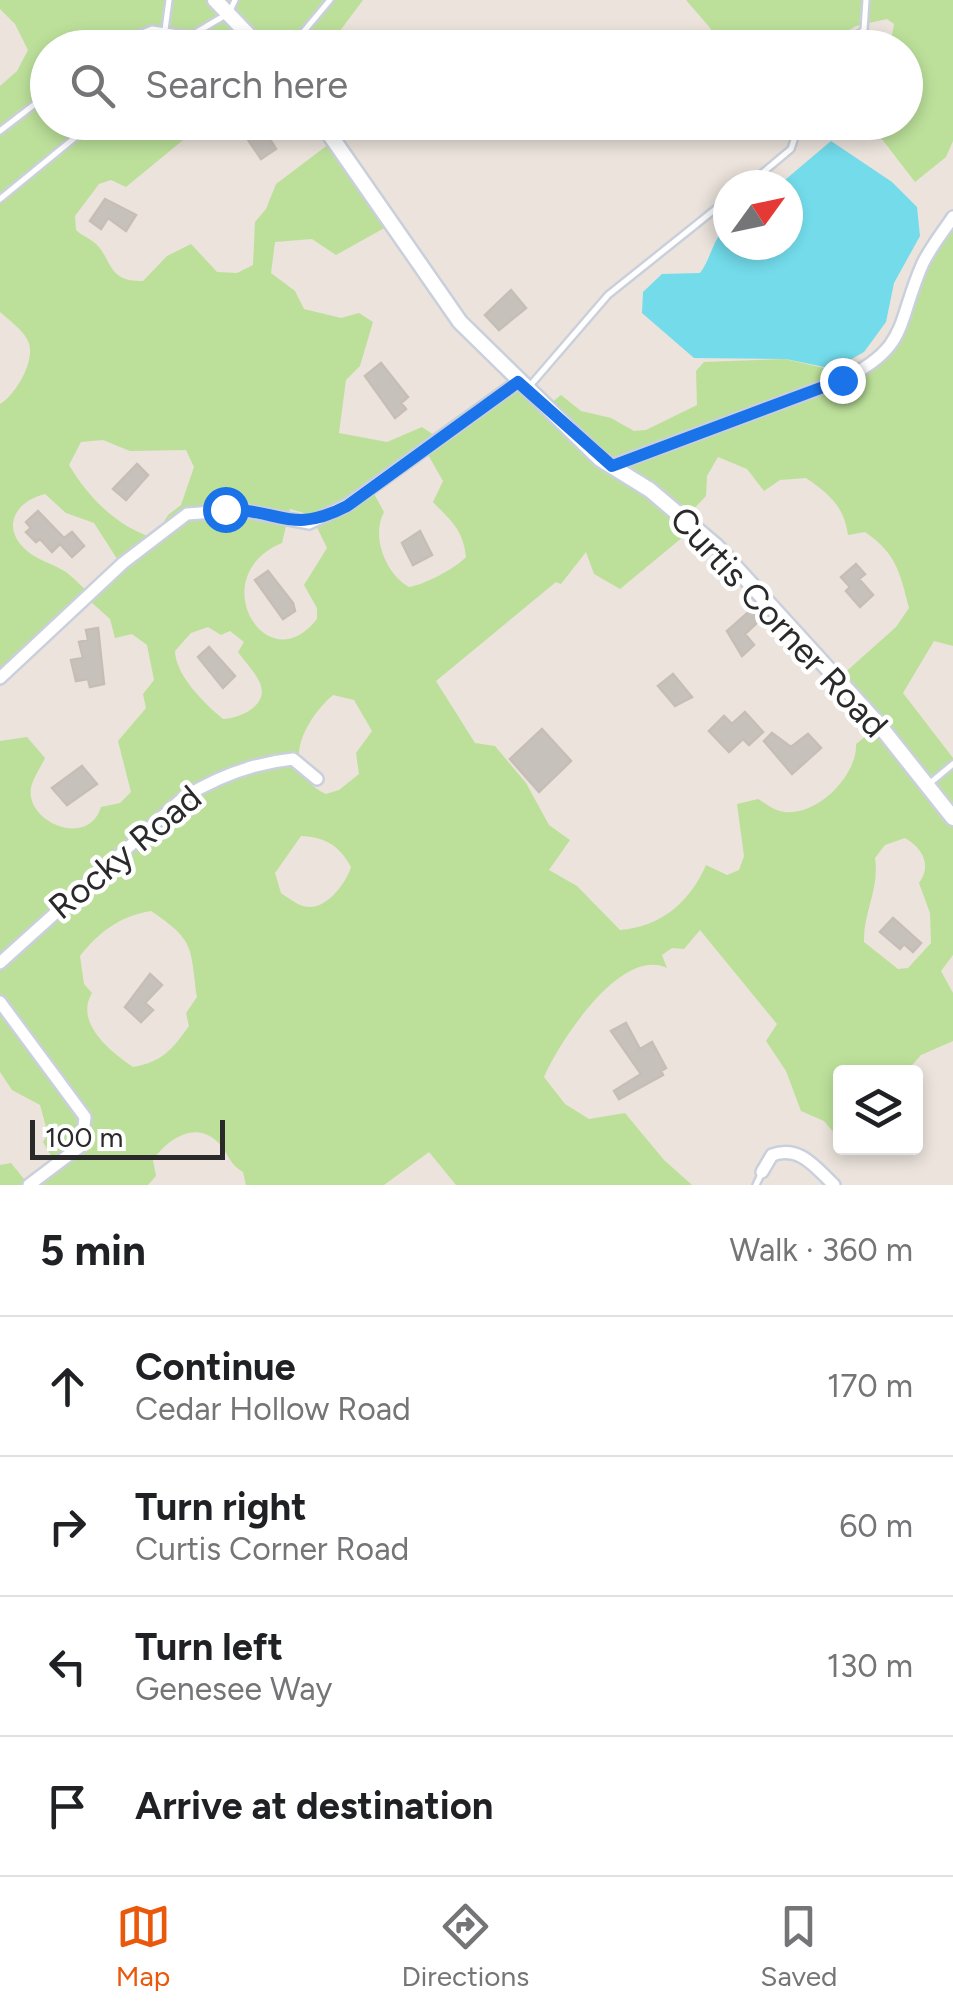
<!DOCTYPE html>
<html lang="en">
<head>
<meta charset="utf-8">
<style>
	:root { --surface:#fff; --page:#f2f2f2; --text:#202124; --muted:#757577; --line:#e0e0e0; --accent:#ea580c }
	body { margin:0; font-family:Figtree,sans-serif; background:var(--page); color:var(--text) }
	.controls { position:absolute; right:30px; bottom:30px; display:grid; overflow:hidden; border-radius:10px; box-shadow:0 5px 15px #0003 }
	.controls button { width:90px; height:90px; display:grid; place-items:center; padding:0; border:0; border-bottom:2px solid var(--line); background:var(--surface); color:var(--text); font:50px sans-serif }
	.compass { position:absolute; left:713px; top:170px; width:90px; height:90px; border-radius:50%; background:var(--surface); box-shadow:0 5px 15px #0003; rotate:57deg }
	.scale { position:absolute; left:30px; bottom:25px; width:195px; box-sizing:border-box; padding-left:10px; border:5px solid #2a2a2a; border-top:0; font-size:28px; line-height:35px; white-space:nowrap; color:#2a2a2a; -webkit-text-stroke:8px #fff; paint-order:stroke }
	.stop { position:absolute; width:30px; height:30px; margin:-22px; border:8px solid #1a73e8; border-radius:50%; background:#fff }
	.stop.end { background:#1a73e8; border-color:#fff; box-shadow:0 2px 10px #0008 }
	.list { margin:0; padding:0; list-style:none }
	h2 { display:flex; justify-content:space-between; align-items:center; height:130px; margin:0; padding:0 40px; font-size:42px }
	h2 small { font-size:32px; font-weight:400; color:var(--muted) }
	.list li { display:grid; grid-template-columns:65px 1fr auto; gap:30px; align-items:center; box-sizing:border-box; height:140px; padding:0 40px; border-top:2px solid var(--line) }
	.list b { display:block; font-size:38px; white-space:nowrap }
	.list p { margin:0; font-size:32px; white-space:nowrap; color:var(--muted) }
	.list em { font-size:32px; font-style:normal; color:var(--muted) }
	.icon { flex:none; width:55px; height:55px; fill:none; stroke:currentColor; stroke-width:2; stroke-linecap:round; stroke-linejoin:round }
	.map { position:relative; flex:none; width:953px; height:1185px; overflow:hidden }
	.search { position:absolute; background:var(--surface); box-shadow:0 5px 15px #0003; left:30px; right:30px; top:30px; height:110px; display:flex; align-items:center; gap:25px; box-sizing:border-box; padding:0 35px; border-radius:55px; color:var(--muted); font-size:38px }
	.sheet { height:690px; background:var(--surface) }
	nav { display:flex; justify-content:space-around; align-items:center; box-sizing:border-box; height:140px; border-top:2px solid var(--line); background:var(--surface); font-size:28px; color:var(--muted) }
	nav a { display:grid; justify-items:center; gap:5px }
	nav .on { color:var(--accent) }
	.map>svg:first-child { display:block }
</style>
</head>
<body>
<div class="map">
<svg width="953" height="1185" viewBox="0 0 953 1185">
	<rect width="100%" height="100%" fill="#ebe3dc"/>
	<path fill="#bce09a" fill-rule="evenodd" d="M 0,0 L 363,0 L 328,47 L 48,48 L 48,122 L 198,123 L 194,131 L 126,187 L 111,180 L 99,184 L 75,216 L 76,230 C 82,236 90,238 96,244 C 112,259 107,282 143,281 L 167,256 L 191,244 L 217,272 L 237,273 L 253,265 L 255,222 L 266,209 L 276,184 L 329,144 L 388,226 L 336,255 L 312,239 L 275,242 L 271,273 L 295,291 L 304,309 L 341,318 L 359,313 L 373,322 L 360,366 L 346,380 L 339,433 L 387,442 L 422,427 L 443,441 L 517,390 L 541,411 L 561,395 L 581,411 L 611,418 L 634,431 L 646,430 L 697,405 L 696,371 L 704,362 L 785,359 L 824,368 L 842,364 L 828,382 L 884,357 L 926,260 L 953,218 L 953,646 L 934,641 L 903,693 L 953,758 L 953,955 L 941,971 L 953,993 L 953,1041 L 921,1055 L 906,1072 L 840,1072 L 840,1140 L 824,1121 L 801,1111 L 786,1071 L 766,1041 L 777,1024 L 700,930 L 684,949 L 672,948 L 662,955 L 667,968 C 621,946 560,1041 544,1077 L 565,1104 L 589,1119 L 625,1113 L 664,1160 L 692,1185 L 456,1185 L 429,1152 L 384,1185 L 246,1185 L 243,1172 C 231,1165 230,1158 222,1147 C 200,1118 169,1137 153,1160 L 156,1176 L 148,1185 L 0,1185 L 0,1165 L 11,1163 L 28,1184 L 56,1164 L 43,1142 L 48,1134 L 40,1105 L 12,1090 L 0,1072 L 0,741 L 27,737 L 45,758 C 41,767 33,778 31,788 C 25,822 88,849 101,807 L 120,803 L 131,792 L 118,741 L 146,708 L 143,694 L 154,680 L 147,645 L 132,634 L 115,638 L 110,619 L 91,602 L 0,679 L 0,404 C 15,396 37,359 28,341 C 24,331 8,319 0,312 L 0,86 L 17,71 L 28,50 L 15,24 L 0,9 ZM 103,440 L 130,451 L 186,450 L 194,467 L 181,505 L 168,515 L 154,538 C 117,527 88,497 69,465 L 81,442 ZM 427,453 L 443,481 L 433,502 C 451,521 463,529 466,557 C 456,568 424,585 409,587 C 385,573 371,536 384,512 L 372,490 ZM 718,457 L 747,469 L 764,491 L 780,480 L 806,478 C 829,494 844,506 848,535 L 865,532 C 896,553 900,572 909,608 L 896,627 L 840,677 L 880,725 L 856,744 C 858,775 815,820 780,811 C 772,809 765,803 758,799 L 737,804 L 744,856 L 739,870 L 727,875 L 706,865 C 690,902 661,927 620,930 L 577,886 L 549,870 L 570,840 L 549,825 L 526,783 L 495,746 L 475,743 L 436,681 L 556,582 L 561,584 L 586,552 L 594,574 L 620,589 L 689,532 L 687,516 L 706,496 L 707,476 ZM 45,494 L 66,513 L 94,523 L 123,568 L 96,597 C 84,591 77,580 66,572 C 55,565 41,561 31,554 C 0,532 12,502 45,494 ZM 290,509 L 311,515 L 327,548 L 304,585 L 317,608 L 317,619 C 267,684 202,576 282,543 ZM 208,627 L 221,635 L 230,631 L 244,642 L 238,652 C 245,662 258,675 261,686 C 267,706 239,719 223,719 C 204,703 176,676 175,651 L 191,633 ZM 333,695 L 354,700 L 372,731 L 356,753 L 359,774 L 339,790 L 326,794 C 278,772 302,722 333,695 ZM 301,836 C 325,837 339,845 351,867 C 346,884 324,913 303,906 C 296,904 287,897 281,893 L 275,873 ZM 905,838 C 923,848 932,866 919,883 L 930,913 L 931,943 L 908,968 L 898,969 L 864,942 C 863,913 880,888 875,858 L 885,845 ZM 151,911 C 196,941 190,948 197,997 L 186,1013 L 189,1026 C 172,1050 162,1062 133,1067 C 111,1052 74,1023 92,993 L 84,984 L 80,956 C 99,932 120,916 151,911 Z
		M 686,0 L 953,0 L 953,141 L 946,157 L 915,182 L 878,134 L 879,123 L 906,122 L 906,48 L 890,47 L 894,24 L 887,19 L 856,26 L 820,47 L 703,47 L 711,29 Z"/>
	<path fill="#73dbea" d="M 831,141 L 892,182 L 917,207 L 920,236 L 894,283 L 886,322 L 864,352 L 834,369 L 786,359 L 694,358 L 642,313 L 643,292 L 662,274 L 700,273 C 712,257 713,237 728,225 L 728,245 L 788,245 L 788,185 L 779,185 Z"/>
	<path fill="#c7c1bb" stroke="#c6beb6" stroke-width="2.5" d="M 236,122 L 259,122 L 276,149 L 261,159 Z
		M 105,199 L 136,215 L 126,231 L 108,218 L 101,229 L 90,221 Z
		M 511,290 L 526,308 L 499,330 L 485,315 Z
		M 381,363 L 408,397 L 401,403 L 406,409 L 395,418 L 365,376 Z
		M 137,464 L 148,475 L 126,500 L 113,489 Z
		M 38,511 L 64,538 L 72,532 L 84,546 L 72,557 L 60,544 L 52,552 L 40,539 L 36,542 L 26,532 L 31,528 L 26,522 Z
		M 420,531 L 432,555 L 413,565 L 402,543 Z
		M 856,564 L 865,574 L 859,579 L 873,595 L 860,607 L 846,591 L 850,587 L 841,577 Z
		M 268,571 L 293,603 L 295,611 L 283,619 L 255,580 Z
		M 752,609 L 761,619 L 745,634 L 754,645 L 742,656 L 727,631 Z
		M 98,628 L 104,684 L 90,687 L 88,679 L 76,681 L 71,660 L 83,658 L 79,642 L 88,640 L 86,630 Z
		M 209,647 L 235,676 L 223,688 L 198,657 Z
		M 673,674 L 692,697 L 675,706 L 658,686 Z
		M 745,712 L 763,732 L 749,745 L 743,739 L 729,752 L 709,731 L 724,716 L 732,724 Z
		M 542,729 L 571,761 L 539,792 L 510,759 Z
		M 772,733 L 791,747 L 808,734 L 821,748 L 792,774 L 764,741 Z
		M 82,766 L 97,784 L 67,805 L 52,788 Z
		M 893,918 L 921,943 L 913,952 L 904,944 L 900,949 L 880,932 Z
		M 150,974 L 162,985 L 145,1003 L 153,1010 L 141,1022 L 125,1007 Z
		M 626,1023 L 640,1049 L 652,1042 L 666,1068 L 661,1071 L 663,1075 L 619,1099 L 614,1091 L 641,1074 L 611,1031 Z"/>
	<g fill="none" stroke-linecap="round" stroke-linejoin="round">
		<g stroke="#cad0db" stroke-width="10">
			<path id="service" d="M 165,30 L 169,0
				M 105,48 L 152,29 L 192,35 L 229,13 L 235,0
				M 191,48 L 192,35
				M 290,48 L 330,0
				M 839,48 L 864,30 L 866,0
				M 0,131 L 48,94
				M 748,185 L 791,149 L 800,122
				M 0,199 L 94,122
				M 528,388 L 608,295 L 728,199
				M 929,784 L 953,764
				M 756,1185 L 762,1172"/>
		</g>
		<g stroke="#cad0db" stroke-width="16">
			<path id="minor" d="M 611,466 L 842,380 C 910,347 896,324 923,263 C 931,247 943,232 953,217
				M 0,678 L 123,563 L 187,514 L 241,510 L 309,523 L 347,505 L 518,382
				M 0,963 L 183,798 C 217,777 253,763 293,759 L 317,779
				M 0,1002 L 85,1117 L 82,1145 L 29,1185
				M 762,1172 L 772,1155 C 800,1145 815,1167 834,1185"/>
		</g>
		<g stroke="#cad0db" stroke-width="19">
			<path id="tertiary" d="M 215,0 L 261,48
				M 321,122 L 460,322 L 600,459 L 650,490 L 716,546 L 880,726 L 953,818"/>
		</g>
		<use href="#service" stroke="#fff" stroke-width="5"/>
		<use href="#minor" stroke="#fff" stroke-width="11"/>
		<use href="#tertiary" stroke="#fff" stroke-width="14"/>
	</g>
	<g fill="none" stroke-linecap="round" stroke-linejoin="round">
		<path stroke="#1a73e8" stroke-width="12" d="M 225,509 C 282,510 291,535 347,506 L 518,382 L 612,466 L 842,380"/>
	</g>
	<g text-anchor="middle" stroke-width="9" stroke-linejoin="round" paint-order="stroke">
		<g font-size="35" fill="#2a2a2a" stroke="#fff">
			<text transform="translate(779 622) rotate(47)" y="12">Curtis Corner Road</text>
			<text transform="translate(125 852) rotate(-40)" y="12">Rocky Road</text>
		</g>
	</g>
</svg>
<div class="controls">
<button><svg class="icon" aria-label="layers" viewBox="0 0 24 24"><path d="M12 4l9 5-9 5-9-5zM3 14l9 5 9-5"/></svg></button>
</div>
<svg class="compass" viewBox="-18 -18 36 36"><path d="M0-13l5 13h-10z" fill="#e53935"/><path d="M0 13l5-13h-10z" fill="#757577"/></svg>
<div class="scale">100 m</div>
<div class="stop" style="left:225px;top:509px"></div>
<div class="stop end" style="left:842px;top:380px"></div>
<div class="search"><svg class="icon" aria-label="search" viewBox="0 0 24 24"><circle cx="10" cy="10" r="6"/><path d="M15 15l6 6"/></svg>Search here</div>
</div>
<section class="sheet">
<h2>5 min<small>Walk · 360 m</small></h2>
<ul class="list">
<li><svg class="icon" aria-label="ahead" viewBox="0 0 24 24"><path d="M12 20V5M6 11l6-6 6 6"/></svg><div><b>Continue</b><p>Cedar Hollow Road</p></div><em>170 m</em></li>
<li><svg class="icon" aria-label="right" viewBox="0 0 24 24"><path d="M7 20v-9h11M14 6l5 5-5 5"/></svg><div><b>Turn right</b><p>Curtis Corner Road</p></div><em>60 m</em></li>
<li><svg class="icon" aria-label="left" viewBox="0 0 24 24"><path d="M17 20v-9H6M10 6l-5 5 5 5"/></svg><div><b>Turn left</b><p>Genesee Way</p></div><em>130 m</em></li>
<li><svg class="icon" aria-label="arrive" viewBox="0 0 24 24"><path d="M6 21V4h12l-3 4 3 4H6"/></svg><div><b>Arrive at destination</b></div></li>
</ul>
</section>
<nav>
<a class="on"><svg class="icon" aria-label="map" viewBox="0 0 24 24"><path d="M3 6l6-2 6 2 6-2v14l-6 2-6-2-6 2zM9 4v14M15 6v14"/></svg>Map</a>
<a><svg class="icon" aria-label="directions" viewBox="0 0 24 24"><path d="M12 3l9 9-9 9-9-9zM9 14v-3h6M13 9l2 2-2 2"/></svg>Directions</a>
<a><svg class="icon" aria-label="saved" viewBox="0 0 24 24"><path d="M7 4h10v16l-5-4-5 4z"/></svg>Saved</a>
</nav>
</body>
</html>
